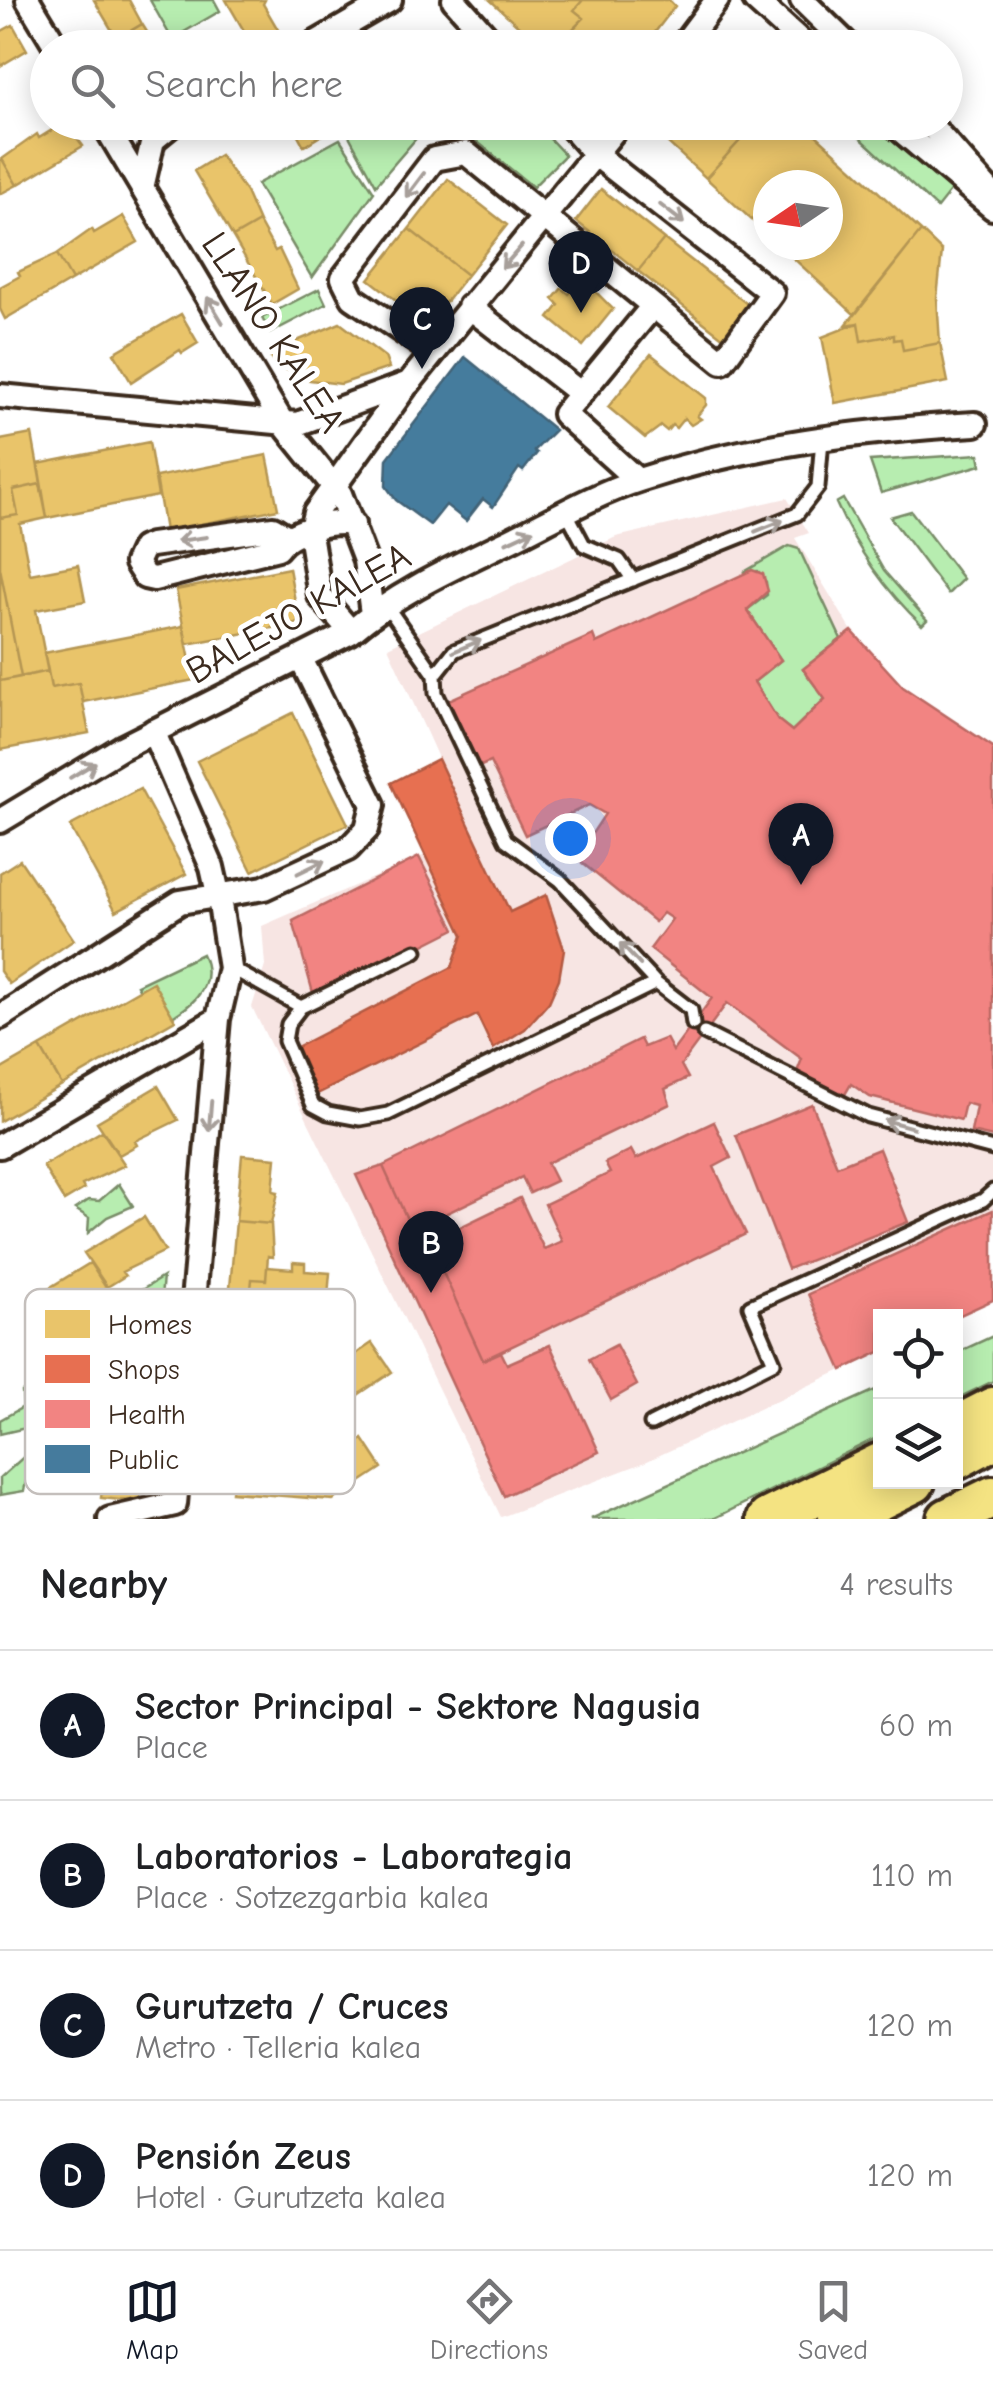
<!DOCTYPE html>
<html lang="en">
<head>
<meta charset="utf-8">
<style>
	:root { --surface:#fff; --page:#f6f6f6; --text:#202124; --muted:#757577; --line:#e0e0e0; --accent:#111827 }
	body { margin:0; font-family:"Comic Neue",sans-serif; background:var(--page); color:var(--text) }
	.controls { position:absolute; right:30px; bottom:30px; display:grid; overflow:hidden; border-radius:0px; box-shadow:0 5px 25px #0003 }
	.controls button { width:90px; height:90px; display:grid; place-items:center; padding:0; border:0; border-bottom:2px solid var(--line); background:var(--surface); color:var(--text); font:50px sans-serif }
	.compass { position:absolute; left:753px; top:170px; width:90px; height:90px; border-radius:50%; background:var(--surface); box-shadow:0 5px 25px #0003; rotate:257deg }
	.you { position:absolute; left:570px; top:838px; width:35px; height:35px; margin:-25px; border:8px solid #fff; border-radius:50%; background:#1a73e8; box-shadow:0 0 0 15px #1a73e833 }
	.badge { display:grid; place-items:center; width:65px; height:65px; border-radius:50%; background:var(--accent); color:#fff; font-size:32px; font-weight:700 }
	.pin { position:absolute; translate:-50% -82px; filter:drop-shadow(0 2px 5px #0008) }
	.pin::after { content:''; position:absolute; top:52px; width:35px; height:30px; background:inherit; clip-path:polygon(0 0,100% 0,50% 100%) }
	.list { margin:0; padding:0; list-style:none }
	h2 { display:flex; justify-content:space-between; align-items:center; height:130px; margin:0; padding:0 40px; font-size:42px }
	h2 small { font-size:32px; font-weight:400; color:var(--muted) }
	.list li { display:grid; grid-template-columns:65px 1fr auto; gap:30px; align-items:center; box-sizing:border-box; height:150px; padding:0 40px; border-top:2px solid var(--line) }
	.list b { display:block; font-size:38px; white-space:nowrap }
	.list p { margin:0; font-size:32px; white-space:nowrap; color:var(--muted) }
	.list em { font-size:32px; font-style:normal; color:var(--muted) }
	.icon { flex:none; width:55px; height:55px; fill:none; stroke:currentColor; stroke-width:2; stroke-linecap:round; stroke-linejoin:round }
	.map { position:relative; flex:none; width:993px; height:1519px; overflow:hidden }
	.search { position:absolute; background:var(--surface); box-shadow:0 5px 25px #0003; left:30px; right:30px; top:30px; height:110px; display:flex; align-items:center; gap:25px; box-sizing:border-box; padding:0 35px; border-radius:55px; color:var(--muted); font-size:38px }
	.sheet { height:730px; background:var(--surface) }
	nav { display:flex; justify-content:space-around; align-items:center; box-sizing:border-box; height:140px; border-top:2px solid var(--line); background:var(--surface); font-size:28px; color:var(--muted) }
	nav a { display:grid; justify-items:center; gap:5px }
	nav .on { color:var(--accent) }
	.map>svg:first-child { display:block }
</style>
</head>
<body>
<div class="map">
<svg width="993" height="1519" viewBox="0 0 993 1519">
	<rect width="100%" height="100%" fill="#fff"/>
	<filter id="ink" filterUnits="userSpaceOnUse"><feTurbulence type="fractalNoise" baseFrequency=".01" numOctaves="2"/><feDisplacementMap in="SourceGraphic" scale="20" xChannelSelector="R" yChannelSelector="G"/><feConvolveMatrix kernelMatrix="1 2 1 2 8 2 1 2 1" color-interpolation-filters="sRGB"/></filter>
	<g filter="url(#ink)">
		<path fill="#f7e5e3" d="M 787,498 L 809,533 L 795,538 L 852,631 L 903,687 L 993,747 L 993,1300 L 956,1317 L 880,1316 L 880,1352 L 643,1463 L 501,1517 L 252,1007 L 265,966 L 262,926 L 425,855 L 391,783 L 438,758 L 388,647 L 616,537 Z"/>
		<path fill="#b7edb0" stroke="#798c67" stroke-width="2.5" d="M 150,0 L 214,0 L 220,11 L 172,39 Z
			M 413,122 L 419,135 L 376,185 L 347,132 L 363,123 Z
			M 432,123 L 535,123 L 565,155 L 533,187 L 464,131 L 435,129 Z
			M 844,123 L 877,123 L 952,189 L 937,208 Z
			M 340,139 L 374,192 L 312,278 L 257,184 Z
			M 319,289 L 326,304 L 270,333 L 262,318 Z
			M 979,454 L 981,465 L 881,493 L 870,461 Z
			M 843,499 L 884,571 L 927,620 L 922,625 C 885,590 857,550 836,503 Z
			M 911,511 L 963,579 L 948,594 L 890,517 Z
			M 789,546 L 799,549 L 841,639 L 803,669 L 825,699 L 792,731 L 778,720 L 754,682 L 781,660 L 747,610 L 767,595 L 766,582 L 758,571 L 744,572 Z
			M 202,954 C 219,989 186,1010 160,1024 L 137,985 Z
			M 119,1184 L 133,1206 L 107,1217 L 88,1233 L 89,1218 L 75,1209 L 89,1200 L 99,1201 Z
			M 163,1277 L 156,1348 L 58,1337 L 95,1314 L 103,1326 L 128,1327 L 140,1314 L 137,1293 Z
			M 993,1336 L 993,1381 L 956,1399 L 956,1353 Z
			M 49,1343 L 64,1380 L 56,1416 L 58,1431 L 77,1455 L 79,1472 L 26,1481 L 24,1491 L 0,1495 L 0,1478 L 47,1436 L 43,1424 L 0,1434 L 0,1420 L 23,1407 L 22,1392 L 52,1383 L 41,1348 Z
			M 880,1388 L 880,1436 L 713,1519 L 591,1519 Z"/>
		<path fill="#e9c46a" stroke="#b59653" stroke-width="2.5" d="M 94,0 L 129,0 L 142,24 L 117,39 Z
			M 226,0 L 265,0 L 263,4 L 280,33 L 254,48 Z
			M 490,0 L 583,0 L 574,10 L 584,18 L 554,48 L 543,48 Z
			M 583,0 L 669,0 L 675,6 L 643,48 L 554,48 L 584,18 L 574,10 Z
			M 142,24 L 157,48 L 122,48 L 117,39 Z
			M 13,25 L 27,50 L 0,66 L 0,32 Z
			M 65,122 L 83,146 L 17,185 L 2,159 L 37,134 L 39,138 Z
			M 291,122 L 343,122 L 304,146 Z
			M 687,122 L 757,122 L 706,178 L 668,143 Z
			M 757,122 L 802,122 L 921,231 L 855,315 L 779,245 L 828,245 L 828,185 L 768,185 L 768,235 L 706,178 Z
			M 220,155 L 246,192 L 259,222 L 233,237 L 194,171 Z
			M 2,159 L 17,185 L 0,194 L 0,160 Z
			M 448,179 L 507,225 L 467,275 L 409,229 Z
			M 601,189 L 664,239 L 638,271 L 576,221 Z
			M 123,216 L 138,242 L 72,280 L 57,254 L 92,229 L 94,233 Z
			M 259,222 L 275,251 L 279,249 L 298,289 L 272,304 L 233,237 Z
			M 409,229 L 467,275 L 428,325 L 369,279 Z
			M 921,231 L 942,251 L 937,298 L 940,343 L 903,350 L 901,339 L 894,340 L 894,335 L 861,341 L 858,323 L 846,325 Z
			M 664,239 L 751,307 L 725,339 L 638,271 Z
			M 57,254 L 72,280 L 5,319 L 0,309 L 0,287 L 20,276 L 18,272 Z
			M 579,281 L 585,281 L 613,309 L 583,346 L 549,318 L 559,305 L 553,299 L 562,288 L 569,294 Z
			M 181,314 L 198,343 L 182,353 L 180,350 L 131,382 L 114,353 Z
			M 340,323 L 385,357 L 389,368 L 341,384 L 310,380 L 276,365 L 268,353 Z
			M 858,323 L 861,341 L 894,335 L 894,340 L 901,339 L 903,350 L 940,343 L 948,382 L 835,403 L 822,337 Z
			M 651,354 L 706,398 L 706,405 L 697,416 L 701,419 L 691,425 L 684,418 L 676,428 L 672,425 L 667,431 L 661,426 L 645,438 L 608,407 Z
			M 32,434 L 41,484 L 13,490 L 18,515 L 0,518 L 0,440 Z
			M 149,442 L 158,496 L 47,518 L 38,464 Z
			M 267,455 L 278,509 L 165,531 L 156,477 Z
			M 40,484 L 47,518 L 20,524 L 30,574 L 78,565 L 85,601 L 36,610 L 48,671 L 21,677 L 0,568 L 0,518 L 18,515 L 13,490 Z
			M 0,568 L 21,677 L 0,681 Z
			M 289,568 L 299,623 L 187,644 L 176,590 Z
			M 183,626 L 194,680 L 83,702 L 79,683 L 51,688 L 44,653 Z
			M 48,671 L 51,688 L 79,683 L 89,733 L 0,750 L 0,681 Z
			M 293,713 L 348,824 L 252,871 L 197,761 Z
			M 140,789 L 186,874 L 116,911 L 70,826 Z
			M 20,860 L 74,940 L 9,984 L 0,971 L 0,873 Z
			M 153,982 L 175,1020 L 62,1085 L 40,1047 Z
			M 40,1047 L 62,1085 L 0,1121 L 0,1070 Z
			M 158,1086 L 178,1120 L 135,1141 L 137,1145 L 119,1155 L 97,1122 Z
			M 102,1131 L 125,1165 L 82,1185 L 84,1189 L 64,1201 L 43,1166 Z
			M 242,1155 L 276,1158 L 273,1191 L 278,1192 L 271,1224 L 236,1221 Z
			M 144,1217 L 165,1251 L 122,1272 L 125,1276 L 107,1287 L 84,1253 Z
			M 236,1221 L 271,1224 L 273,1257 L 268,1256 L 266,1280 L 252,1279 L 250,1300 L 229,1299 Z
			M 293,1262 L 305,1263 L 305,1271 L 330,1273 L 327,1307 L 250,1300 L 252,1279 L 266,1280 L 267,1267 L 293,1269 Z
			M 90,1263 L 112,1297 L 70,1318 L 72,1321 L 52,1333 L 31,1299 Z
			M 372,1343 L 392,1372 L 343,1405 L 318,1403 L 321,1368 L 332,1369 L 340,1364 L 336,1359 L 346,1352 L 350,1358 Z
			M 108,1430 L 122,1431 L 121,1436 L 147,1434 L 146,1455 L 141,1455 L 140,1502 L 101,1498 Z
			M 363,1439 L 382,1468 L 333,1500 L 308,1498 L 311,1464 L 323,1465 L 330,1460 L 326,1454 L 336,1447 L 341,1453 Z
			M 275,1454 L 287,1455 L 286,1462 L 311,1464 L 308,1498 L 232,1492 L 234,1470 L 247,1471 L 248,1458 L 274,1461 Z"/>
		<path fill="#e76f51" stroke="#b35a42" stroke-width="2.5" d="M 438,759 L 510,912 L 546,895 L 564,949 L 559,979 L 549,1002 L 525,1029 L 493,1049 L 477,1015 L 313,1096 L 291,1050 L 452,967 L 463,935 L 391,783 Z"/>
		<path fill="#f28482" stroke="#bb6964" stroke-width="2.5" d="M 752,570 L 763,574 L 768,591 L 747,610 L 781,660 L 754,682 L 778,720 L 792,731 L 825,699 L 803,669 L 852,631 L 903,687 L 993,747 L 993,1137 L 971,1132 L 976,1106 L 965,1103 L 961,1120 L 870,1097 L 851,1084 L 844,1096 L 797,1072 L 802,1059 L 727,1003 L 681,1065 L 688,1078 L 665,1089 L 670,1104 L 547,1163 L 556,1181 L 530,1193 L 522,1177 L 412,1230 L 383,1166 L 640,1039 L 644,1047 L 666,1038 L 673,1051 L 712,998 L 650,949 L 672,919 L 663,913 L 655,922 L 576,858 L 605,814 L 589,805 L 525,835 L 490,762 L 474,769 L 442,703 L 593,635 L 596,643 Z
			M 419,857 L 455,929 L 315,1000 L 293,921 Z
			M 812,1104 L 837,1166 L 879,1149 L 908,1222 L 788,1269 L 736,1135 Z
			M 714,1122 L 731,1158 L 714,1167 L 746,1234 L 483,1360 L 429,1242 L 520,1198 L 544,1249 L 562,1241 L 545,1204 L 610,1173 L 605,1163 L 631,1150 L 636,1159 Z
			M 383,1166 L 412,1230 L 429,1242 L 483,1360 L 501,1352 L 507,1364 L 550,1345 L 599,1452 L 504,1496 L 356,1175 Z
			M 993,1210 L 993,1300 L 956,1317 L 880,1316 L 880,1352 L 842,1370 L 808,1294 Z
			M 616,1345 L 637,1385 L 611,1400 L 589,1359 Z"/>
		<path fill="#457b9d" stroke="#426377" stroke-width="2.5" d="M 465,357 L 555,430 L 534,451 L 537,453 L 523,471 L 519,468 L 493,507 L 483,499 L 466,521 L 446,505 L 430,525 L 396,500 L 386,486 L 387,459 Z"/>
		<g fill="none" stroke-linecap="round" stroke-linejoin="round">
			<g stroke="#3b2a1e" stroke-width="19">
				<path id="lane" d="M 567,513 L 584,545 L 619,560 L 633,580
					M 386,605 L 435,675
					M 416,951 L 301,1007 L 288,1024 L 285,1041 L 313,1105 L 328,1113 L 360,1119 L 388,1114 L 656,983
					M 231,968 L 301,1007
					M 693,1024 L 691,1010 L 656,983 L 560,880 L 506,840 L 436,693 L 435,675 L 454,651 L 797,514 L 818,487 L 822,439
					M 704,1033 L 868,1116 L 993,1149
					M 651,1424 L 774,1362 L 750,1306 L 983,1200 L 993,1191"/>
			</g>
			<g stroke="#3b2a1e" stroke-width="30">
				<path id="street" d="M 28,0 L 57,48
					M 454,0 L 497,48
					M 755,0 L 808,48
					M 802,0 L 851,48
					M 307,48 L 390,0
					M 681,48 L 717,0
					M 103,122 L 282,422 L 340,494 L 365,560 L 372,614
					M 891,122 L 993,208
					M 928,122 L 993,195
					M 142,188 L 153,140 L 175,122
					M 469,307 L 580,393
					M 433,352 L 353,298 L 343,278 L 434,159 L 466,153 L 722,362 L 772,293 L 595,154 L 567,122
					M 0,396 L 297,424 L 409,383 L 621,122
					M 637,480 L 564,414 L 653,306
					M 286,536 L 273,528 L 151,545 L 143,548 L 136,563 L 145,577 L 154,579 L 278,548 C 291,530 331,520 353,524
					M 351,632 L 320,596 L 310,533 L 315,513 L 408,383
					M 0,821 L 121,748 L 351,632 C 395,594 450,569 502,544 C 546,523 592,495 639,480 C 748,444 861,431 975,424
					M 0,1017 L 180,902 L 264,888 L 348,849 L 367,829 L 373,805 L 301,659
					M 0,1146 L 218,1019
					M 110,1519 L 175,1504 L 218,1019 L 230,968 L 219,898 L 212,867 L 153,731"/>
			</g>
			<g stroke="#3b2a1e" stroke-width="48">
				<path id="highway" d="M 956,1427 L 993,1408
					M 956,1459 L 993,1439
					M 768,1519 L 880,1464
					M 839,1519 L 914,1482
					M 948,1519 L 993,1497"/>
			</g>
			<use href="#lane" stroke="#fff" stroke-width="11"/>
			<use href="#street" stroke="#fff" stroke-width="22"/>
			<use href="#highway" stroke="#f4e382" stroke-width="40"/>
		</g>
		<defs><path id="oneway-shaft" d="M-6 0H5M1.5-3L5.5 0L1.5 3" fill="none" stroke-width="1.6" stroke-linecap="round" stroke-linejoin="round" transform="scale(2.5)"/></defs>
		<g stroke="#a79f9a">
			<use href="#oneway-shaft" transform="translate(415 185) rotate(127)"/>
			<use href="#oneway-shaft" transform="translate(672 214) rotate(38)"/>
			<use href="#oneway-shaft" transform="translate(512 257) rotate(131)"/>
			<use href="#oneway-shaft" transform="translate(215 310) rotate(-121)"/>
			<use href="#oneway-shaft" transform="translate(769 526) rotate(-22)"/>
			<use href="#oneway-shaft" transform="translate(520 536) rotate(-25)"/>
			<use href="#oneway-shaft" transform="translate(192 539) rotate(172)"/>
			<use href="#oneway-shaft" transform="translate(467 646) rotate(-23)"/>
			<use href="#oneway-shaft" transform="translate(83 770) rotate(-31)"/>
			<use href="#oneway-shaft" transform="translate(311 867) rotate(-26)"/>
			<use href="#oneway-shaft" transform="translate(630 954) rotate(-133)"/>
			<use href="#oneway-shaft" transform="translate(210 1116) rotate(95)"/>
			<use href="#oneway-shaft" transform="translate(899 1124) rotate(-165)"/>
		</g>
	</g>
	<g text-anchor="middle" stroke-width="10" stroke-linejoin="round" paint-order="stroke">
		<g font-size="38" fill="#3b2a1e" stroke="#fff">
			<text transform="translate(274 332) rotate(57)" y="13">LLANO KALEA</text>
			<text transform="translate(298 613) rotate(-29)" y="13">BALEJO KALEA</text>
		</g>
	</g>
	<rect x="25" y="1289" width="330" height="205" rx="15" fill="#fff" stroke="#c4bfbc" stroke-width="2.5"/>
	<rect x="45" y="1310" width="45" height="28" fill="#e9c46a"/>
	<rect x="45" y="1355" width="45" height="28" fill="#e76f51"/>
	<rect x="45" y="1400" width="45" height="28" fill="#f28482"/>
	<rect x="45" y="1445" width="45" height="28" fill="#457b9d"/>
	<g font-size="28" fill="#3b2a1e">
		<text x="108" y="1334">Homes</text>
		<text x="108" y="1379">Shops</text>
		<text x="108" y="1424">Health</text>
		<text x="108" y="1469">Public</text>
	</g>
</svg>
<div class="controls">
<button><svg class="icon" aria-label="locate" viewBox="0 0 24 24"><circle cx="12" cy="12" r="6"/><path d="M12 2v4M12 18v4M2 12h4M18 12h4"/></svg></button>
<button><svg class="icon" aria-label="layers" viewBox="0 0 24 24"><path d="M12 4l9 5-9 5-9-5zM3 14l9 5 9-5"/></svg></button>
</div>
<svg class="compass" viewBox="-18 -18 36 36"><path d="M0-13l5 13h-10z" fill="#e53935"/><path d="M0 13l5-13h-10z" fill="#757577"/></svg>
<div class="you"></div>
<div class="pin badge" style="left:801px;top:885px">A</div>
<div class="pin badge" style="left:431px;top:1293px">B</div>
<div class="pin badge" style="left:422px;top:369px">C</div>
<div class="pin badge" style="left:581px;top:313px">D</div>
<div class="search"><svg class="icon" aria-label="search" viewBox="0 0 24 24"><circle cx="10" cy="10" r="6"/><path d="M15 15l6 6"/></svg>Search here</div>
</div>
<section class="sheet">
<h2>Nearby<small>4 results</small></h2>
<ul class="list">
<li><span class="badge">A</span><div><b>Sector Principal - Sektore Nagusia</b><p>Place</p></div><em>60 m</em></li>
<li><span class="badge">B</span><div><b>Laboratorios - Laborategia</b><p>Place · Sotzezgarbia kalea</p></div><em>110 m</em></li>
<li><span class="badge">C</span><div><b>Gurutzeta / Cruces</b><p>Metro · Telleria kalea</p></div><em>120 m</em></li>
<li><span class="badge">D</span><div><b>Pensión Zeus</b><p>Hotel · Gurutzeta kalea</p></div><em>120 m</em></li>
</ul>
</section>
<nav>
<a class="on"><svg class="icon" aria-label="map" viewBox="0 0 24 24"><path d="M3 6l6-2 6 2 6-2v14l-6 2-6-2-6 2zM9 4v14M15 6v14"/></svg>Map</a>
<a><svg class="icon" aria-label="directions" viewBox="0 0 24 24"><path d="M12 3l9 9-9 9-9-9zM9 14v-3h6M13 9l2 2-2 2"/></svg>Directions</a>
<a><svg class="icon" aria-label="saved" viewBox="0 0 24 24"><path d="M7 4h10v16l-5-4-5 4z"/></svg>Saved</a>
</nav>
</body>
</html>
